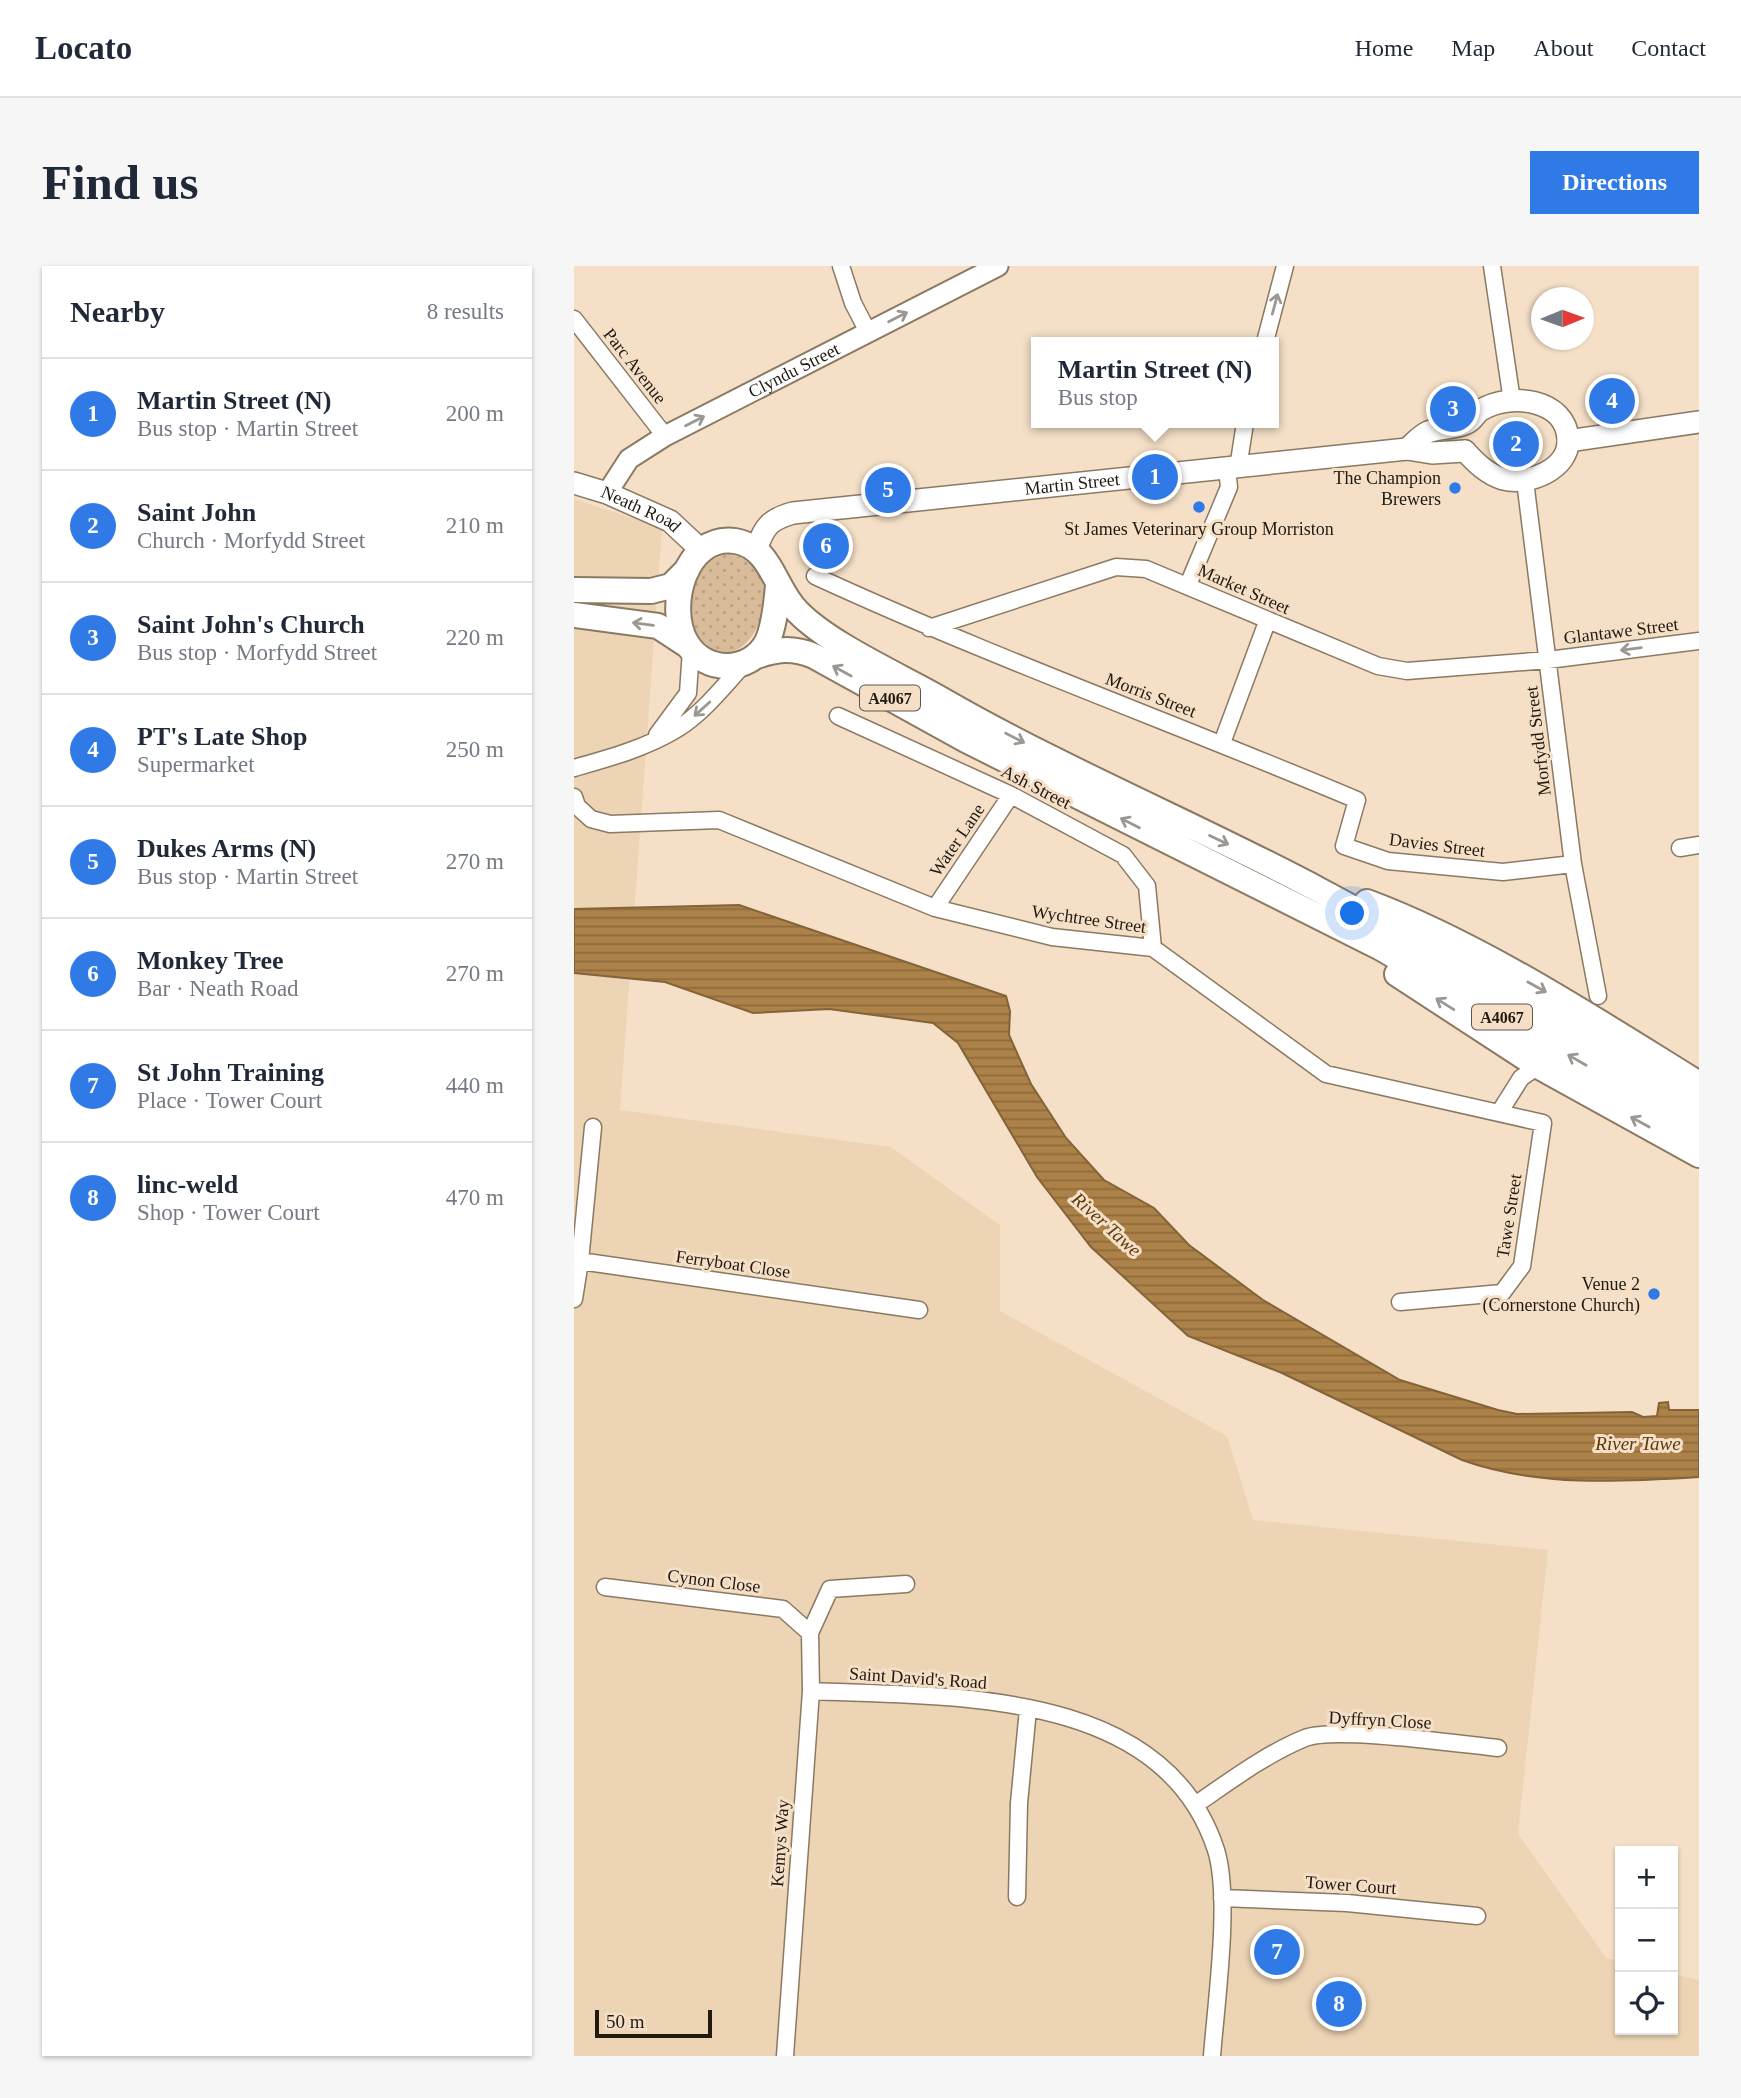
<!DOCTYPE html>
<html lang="en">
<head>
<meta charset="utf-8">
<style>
	:root { --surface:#fff; --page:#f6f6f7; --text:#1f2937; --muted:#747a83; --line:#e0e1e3; --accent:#2f7ae6 }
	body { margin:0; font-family:"Times New Roman",serif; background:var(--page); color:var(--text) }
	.controls { position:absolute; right:21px; bottom:21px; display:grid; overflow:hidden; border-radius:0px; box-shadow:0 2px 5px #0004 }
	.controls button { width:63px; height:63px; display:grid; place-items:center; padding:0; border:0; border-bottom:2px solid var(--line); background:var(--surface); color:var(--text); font:35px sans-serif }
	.compass { position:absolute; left:957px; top:21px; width:63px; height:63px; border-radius:50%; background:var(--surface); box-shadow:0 2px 5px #0004; rotate:89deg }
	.scale { position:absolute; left:21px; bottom:18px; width:117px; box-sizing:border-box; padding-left:7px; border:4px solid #211a11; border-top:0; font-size:19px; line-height:24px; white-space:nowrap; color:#211a11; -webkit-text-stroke:5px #f5e0c7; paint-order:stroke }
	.you { position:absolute; left:779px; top:648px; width:24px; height:24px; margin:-18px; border:5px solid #fff; border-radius:50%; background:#1a73e8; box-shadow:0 0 0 10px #1a73e833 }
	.badge { display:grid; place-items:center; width:46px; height:46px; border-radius:50%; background:var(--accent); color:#fff; font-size:23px; font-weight:700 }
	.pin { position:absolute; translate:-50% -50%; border:4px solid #fff; box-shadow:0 2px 7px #0006 }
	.popup { position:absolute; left:457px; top:71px; width:248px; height:91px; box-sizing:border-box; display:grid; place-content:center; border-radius:0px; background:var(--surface); filter:drop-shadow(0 2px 5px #0005); font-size:23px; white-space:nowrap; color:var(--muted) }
	.popup b { font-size:26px; color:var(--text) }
	.popup::after { content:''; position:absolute; left:50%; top:100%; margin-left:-14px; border:14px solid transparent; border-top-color:var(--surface) }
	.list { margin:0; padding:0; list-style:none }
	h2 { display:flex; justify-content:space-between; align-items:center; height:91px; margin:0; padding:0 28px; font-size:30px }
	h2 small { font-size:23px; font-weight:400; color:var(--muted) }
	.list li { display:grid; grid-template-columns:46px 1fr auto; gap:21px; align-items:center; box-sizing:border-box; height:112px; padding:0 28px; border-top:2px solid var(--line) }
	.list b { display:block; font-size:26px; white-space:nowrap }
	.list p { margin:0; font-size:23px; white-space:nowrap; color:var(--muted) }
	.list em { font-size:23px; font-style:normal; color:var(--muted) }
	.icon { flex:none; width:38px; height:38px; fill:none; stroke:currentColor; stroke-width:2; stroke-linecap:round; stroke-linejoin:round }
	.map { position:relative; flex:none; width:1125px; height:1790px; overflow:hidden; border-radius:0px }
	header { display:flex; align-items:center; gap:42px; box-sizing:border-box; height:98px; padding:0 35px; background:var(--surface); border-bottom:2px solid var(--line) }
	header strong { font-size:33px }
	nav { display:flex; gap:38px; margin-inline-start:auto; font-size:24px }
	.intro { display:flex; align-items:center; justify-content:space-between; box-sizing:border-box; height:168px; padding:0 42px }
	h1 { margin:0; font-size:49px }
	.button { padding:18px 32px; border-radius:0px; background:var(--accent); color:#fff; font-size:24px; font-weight:700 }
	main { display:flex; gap:42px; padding:0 42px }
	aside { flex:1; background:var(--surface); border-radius:0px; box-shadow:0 2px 5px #0004 }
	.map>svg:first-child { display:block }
</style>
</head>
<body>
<header>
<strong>Locato</strong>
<nav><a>Home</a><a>Map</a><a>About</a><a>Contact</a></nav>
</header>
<div class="intro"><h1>Find us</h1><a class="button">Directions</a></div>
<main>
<aside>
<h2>Nearby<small>8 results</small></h2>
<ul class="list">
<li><span class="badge">1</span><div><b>Martin Street (N)</b><p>Bus stop · Martin Street</p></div><em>200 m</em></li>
<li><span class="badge">2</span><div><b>Saint John</b><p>Church · Morfydd Street</p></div><em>210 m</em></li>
<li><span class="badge">3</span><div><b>Saint John's Church</b><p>Bus stop · Morfydd Street</p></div><em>220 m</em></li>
<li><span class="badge">4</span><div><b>PT's Late Shop</b><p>Supermarket</p></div><em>250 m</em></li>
<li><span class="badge">5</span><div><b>Dukes Arms (N)</b><p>Bus stop · Martin Street</p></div><em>270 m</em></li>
<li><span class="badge">6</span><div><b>Monkey Tree</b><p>Bar · Neath Road</p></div><em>270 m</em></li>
<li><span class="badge">7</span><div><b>St John Training</b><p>Place · Tower Court</p></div><em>440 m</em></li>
<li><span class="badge">8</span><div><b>linc-weld</b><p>Shop · Tower Court</p></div><em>470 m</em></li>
</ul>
</aside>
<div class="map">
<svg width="1125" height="1790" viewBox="0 0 1125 1790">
	<defs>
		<pattern id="grass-dots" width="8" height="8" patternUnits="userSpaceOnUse" patternTransform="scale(1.75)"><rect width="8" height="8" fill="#d8bc9a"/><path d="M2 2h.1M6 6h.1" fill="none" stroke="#b9a184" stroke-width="1.8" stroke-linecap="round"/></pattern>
		<pattern id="water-rules" width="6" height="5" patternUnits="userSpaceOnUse" patternTransform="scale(1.75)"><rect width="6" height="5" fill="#ad8249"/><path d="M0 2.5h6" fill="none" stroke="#8c6a3b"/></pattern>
	</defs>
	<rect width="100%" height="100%" fill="#f5e0c7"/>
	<path fill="#edd4b4" d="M 0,233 L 88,262 L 46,844 L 317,881 L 426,959 L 426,1045 L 653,1170 L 679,1254 L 974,1284 L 944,1568 L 1032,1692 L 1046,1695 L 1046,1764 L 1099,1764 L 1099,1708 L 1125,1714 L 1125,1790 L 0,1790 Z"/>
	<path fill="url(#grass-dots)" d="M 154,288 C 232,301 169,435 122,368 C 111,352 120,309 134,297 C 139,292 147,290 154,288 Z"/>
	<path fill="url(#water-rules)" stroke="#836338" stroke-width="2" d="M 165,639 L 432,730 L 436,745 L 435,769 L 457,818 L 492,872 L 530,914 L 580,942 L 615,979 L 689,1034 L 826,1114 L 924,1144 L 943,1148 L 1058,1146 L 1069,1151 L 1083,1150 L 1085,1137 L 1094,1136 L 1095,1144 L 1125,1144 L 1125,1211 C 1047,1216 963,1221 888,1194 L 708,1107 L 614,1070 L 517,981 L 463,911 L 384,777 L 359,757 L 255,743 L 179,747 L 91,716 L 0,707 L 0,643 Z"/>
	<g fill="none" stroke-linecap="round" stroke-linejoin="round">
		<g stroke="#8b7962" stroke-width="19">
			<path id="minor" d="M 267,0 L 279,37 L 294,66
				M 918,0 L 938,135
				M 0,53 L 91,170
				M 691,76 L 711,0
				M 664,202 L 671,157
				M 951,215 L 999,598 L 1024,730
				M 241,310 C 419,392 603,458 783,534 L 770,580 L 814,595 L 929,606 L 999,598
				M 614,319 L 655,221 L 653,203
				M 355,362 L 542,301 L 572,303 L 804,400 L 833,405 L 974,394 L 1125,375
				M 264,450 L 437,529 L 549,589 L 573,620 L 579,682
				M 83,469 L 114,427 L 117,384
				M 648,477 L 693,356
				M 0,502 C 35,492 72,482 103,463 C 129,447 149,421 170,398
				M 0,531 L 3,540 L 17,553 L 36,558 L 145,554 L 361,642 L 478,671 L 579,682 L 752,808 L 969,857 L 948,1000 L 928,1027 L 826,1036
				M 1106,582 L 1125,579
				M 361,642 L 437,529
				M 925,847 L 947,812 L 964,800
				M 6,995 L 19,861
				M 0,1033 L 6,995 L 345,1044
				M 31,1321 L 209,1343 L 236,1367
				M 237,1425 C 375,1431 589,1421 642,1584 C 657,1632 642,1737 638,1790
				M 621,1539 C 656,1515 692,1488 731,1472 C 762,1460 885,1478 924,1482
				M 443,1631 L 445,1537 L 454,1443
				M 648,1632 L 773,1637 L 903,1650
				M 211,1790 L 237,1425 L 236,1367 L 256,1323 L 332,1318"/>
		</g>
		<g stroke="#8b7962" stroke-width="23">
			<g id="tertiary">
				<path id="s1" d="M 33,227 L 55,193 L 91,170 L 424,0"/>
			</g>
		</g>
		<g stroke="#8b7962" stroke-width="24">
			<g id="secondary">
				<path d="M 994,175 L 1125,156"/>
				<path d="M 833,183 C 840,177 847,169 854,166 C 867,161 885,163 896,155 C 900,152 903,146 907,144 C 936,126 992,133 994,173 C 996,203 954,220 929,213 C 913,208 902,197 891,185"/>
				<path id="s2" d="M 0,217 L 33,227 L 96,255 L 126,283"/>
				<path id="s3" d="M 183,282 C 190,260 197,253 219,247 L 833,183 L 858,187 L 891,185"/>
			</g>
		</g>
		<g stroke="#8b7962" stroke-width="28">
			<path id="primary" d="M 204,320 C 202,337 201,359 193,376 C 176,408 130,408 112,376 C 92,341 111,268 161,275 C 198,281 200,323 224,346 C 256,379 329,411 370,435 C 492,505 623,559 747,625 C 875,693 1000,768 1125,841
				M 0,324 L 77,325 L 97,320 L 113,304
				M 0,349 L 84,360 L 113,379
				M 180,391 C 202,383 218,381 240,390 L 392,474 L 807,682 L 1125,866
				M 793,636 C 906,678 1023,755 1125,818
				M 823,708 L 964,800 L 1125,889"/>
		</g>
		<use href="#minor" stroke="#fff" stroke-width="16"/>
		<use href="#tertiary" stroke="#fff" stroke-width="19"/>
		<use href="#secondary" stroke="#fff" stroke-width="21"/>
		<use href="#primary" stroke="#fff" stroke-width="24"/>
	</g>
	<defs><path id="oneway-shaft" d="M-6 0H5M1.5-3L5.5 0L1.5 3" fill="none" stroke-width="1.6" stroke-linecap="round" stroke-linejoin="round" transform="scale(1.75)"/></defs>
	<g stroke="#9b9894">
		<use href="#oneway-shaft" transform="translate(701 38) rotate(-75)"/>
		<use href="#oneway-shaft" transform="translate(324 51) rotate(-27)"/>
		<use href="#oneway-shaft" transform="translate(121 155) rotate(-27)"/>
		<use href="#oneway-shaft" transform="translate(69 358) rotate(-172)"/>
		<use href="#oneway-shaft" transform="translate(1057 383) rotate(172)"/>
		<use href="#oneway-shaft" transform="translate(268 405) rotate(-151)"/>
		<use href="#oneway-shaft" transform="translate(128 443) rotate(138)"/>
		<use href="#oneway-shaft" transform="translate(441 472) rotate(27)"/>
		<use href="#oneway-shaft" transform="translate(556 557) rotate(-153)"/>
		<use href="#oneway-shaft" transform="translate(645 574) rotate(26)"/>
		<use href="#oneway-shaft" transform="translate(963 721) rotate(29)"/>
		<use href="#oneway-shaft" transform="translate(871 738) rotate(-148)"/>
		<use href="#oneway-shaft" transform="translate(1003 794) rotate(-150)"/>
		<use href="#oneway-shaft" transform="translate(1066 856) rotate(-151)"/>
	</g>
	<g fill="#2f7ae6" stroke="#f5e0c7" stroke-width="2.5">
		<circle cx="881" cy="222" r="7"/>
		<circle cx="625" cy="241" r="7"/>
		<circle cx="1080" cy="1028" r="7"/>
	</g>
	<g text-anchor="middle" stroke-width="6" stroke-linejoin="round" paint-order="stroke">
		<g fill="#f5e0c7" stroke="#615548" stroke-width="2">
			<rect x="286" y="419.5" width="60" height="25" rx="5"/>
			<rect x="898" y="738.5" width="60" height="25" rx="5"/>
		</g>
		<g font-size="16" font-weight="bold" fill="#211a11">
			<text x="316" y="438">A4067</text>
			<text x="928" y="757">A4067</text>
		</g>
		<g font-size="18" fill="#211a11" stroke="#f5e0c7">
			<text transform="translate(61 100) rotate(52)" y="6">Parc Avenue</text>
			<text dy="6" stroke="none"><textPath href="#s1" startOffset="228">Clyndu Street</textPath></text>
			<text dy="6" stroke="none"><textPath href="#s3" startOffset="334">Martin Street</textPath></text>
			<text dy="6" stroke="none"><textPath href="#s2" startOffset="72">Neath Road</textPath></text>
			<text transform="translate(670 323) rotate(24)" y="6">Market Street</text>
			<text transform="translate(1047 365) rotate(-7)" y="6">Glantawe Street</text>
			<text transform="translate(577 429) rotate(21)" y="6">Morris Street</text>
			<text transform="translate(964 475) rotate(-97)" y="6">Morfydd Street</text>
			<text transform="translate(462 521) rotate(27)" y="6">Ash Street</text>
			<text transform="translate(383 574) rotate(-56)" y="6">Water Lane</text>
			<text transform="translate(863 579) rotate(7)" y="6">Davies Street</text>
			<text transform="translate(515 653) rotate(8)" y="6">Wychtree Street</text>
			<text transform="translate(935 950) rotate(-81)" y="6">Tawe Street</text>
			<text transform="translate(159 998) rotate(8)" y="6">Ferryboat Close</text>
			<text transform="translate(140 1315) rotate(7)" y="6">Cynon Close</text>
			<text transform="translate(344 1412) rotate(4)" y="6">Saint David's Road</text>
			<text transform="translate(806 1454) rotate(3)" y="6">Dyffryn Close</text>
			<text transform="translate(206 1577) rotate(-86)" y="6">Kemys Way</text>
			<text transform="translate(777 1619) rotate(4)" y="6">Tower Court</text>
		</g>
		<g font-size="18" fill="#211a11" stroke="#f5e0c7" text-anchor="end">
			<text x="867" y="218">The Champion<tspan x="867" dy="21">Brewers</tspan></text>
			<text x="625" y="269" text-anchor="middle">St James Veterinary Group Morriston</text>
			<text x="1066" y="1024">Venue 2<tspan x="1066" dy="21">(Cornerstone Church)</tspan></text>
		</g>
		<g font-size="19" font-style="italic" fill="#593a0c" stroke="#f5e0c7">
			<text transform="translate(533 958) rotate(42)" y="7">River Tawe</text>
			<text x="1064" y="1184">River Tawe</text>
		</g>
	</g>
</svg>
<div class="controls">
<button>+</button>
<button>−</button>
<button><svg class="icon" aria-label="locate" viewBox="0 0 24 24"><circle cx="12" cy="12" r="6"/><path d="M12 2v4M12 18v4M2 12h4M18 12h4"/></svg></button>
</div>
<svg class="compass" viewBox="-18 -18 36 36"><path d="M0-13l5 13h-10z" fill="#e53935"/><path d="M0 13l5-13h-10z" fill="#747a83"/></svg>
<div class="scale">50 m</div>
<div class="you"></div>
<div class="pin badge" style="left:581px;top:211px">1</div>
<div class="popup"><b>Martin Street (N)</b>Bus stop</div>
<div class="pin badge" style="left:942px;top:178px">2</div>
<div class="pin badge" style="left:879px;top:143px">3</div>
<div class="pin badge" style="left:1038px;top:135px">4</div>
<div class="pin badge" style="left:314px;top:224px">5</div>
<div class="pin badge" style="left:252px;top:280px">6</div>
<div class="pin badge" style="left:703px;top:1686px">7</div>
<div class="pin badge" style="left:765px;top:1738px">8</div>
</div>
</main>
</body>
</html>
